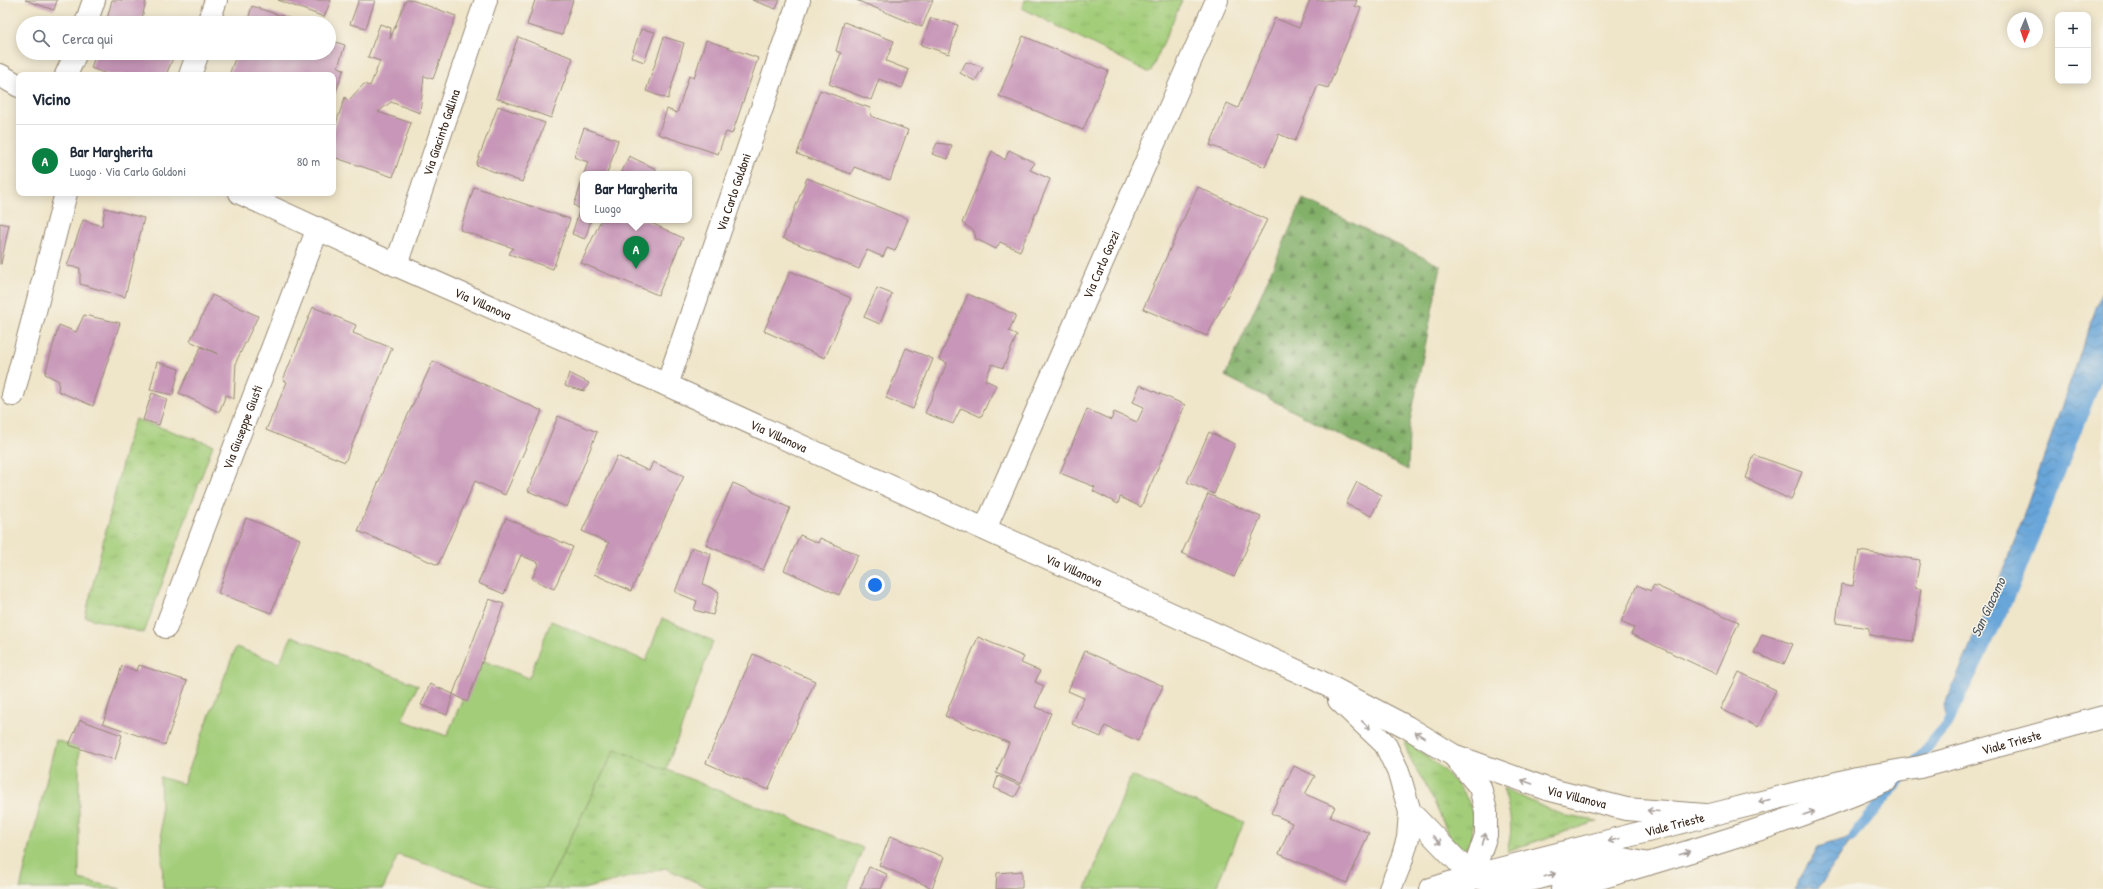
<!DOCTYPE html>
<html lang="it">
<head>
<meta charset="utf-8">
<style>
	:root { --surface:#fff; --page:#f2f2f3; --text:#1f2937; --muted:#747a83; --line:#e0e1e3; --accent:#0b8043 }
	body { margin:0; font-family:"Patrick Hand",sans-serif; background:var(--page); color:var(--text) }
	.controls { position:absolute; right:12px; top:12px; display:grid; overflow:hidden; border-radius:8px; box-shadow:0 2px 10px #0003 }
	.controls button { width:36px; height:36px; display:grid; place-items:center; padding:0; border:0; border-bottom:1px solid var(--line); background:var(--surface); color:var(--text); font:20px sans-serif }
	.compass { position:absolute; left:2007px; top:12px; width:36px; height:36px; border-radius:50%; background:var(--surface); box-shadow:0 2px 10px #0003; rotate:182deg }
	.you { position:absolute; left:875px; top:585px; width:14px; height:14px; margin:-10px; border:3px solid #fff; border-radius:50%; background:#1a73e8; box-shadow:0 0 0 6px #1a73e833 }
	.badge { display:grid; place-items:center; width:26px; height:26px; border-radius:50%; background:var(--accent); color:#fff; font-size:13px; font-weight:700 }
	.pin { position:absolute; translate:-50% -33px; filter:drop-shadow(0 1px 2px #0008) }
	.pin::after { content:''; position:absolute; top:21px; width:14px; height:12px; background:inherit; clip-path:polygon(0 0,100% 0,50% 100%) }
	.popup { position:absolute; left:580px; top:171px; width:112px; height:52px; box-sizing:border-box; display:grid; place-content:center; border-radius:8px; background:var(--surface); filter:drop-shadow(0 1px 3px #0005); font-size:13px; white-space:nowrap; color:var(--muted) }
	.popup b { font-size:15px; color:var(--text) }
	.popup::after { content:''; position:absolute; left:50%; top:100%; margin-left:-8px; border:8px solid transparent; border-top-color:var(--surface) }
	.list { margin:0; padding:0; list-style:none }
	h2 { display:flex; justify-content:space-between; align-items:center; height:52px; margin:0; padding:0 16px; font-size:17px }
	h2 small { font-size:13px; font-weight:400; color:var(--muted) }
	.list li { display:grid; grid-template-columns:26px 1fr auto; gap:12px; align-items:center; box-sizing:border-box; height:72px; padding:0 16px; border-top:1px solid var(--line) }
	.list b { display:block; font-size:15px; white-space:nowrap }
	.list p { margin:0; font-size:13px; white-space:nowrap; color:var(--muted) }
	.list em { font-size:13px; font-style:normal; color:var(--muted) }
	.icon { flex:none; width:22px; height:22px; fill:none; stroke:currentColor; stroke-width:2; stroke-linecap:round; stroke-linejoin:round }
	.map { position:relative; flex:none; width:2103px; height:889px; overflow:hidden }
	.search { position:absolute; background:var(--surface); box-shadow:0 2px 10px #0003; left:16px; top:16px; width:320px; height:44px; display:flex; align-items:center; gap:10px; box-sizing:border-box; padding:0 14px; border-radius:22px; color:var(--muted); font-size:15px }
	.panel { position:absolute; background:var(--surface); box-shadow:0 2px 10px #0003; left:16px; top:72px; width:320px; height:124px; border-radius:8px }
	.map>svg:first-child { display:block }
</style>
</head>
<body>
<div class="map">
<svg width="2103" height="889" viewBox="0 0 2103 889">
	<defs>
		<pattern id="grass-tufts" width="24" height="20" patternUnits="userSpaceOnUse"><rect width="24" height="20" fill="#a3cd79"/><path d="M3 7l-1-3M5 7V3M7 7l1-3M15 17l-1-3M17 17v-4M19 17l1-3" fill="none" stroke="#8db068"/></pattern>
		<pattern id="forest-firs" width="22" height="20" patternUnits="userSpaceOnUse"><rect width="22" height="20" fill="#82b069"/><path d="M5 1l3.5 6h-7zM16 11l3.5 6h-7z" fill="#6c8f56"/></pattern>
		<pattern id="water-waves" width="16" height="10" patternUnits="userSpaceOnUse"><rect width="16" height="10" fill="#67a5d9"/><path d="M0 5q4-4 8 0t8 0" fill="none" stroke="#5687af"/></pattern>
	</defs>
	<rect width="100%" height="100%" fill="#f7f3e8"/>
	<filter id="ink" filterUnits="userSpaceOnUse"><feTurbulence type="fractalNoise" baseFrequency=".025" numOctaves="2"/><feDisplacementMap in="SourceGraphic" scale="8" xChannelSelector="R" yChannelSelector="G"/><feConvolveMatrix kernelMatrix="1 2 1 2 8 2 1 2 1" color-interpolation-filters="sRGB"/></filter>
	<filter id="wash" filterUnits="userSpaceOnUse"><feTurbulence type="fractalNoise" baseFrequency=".012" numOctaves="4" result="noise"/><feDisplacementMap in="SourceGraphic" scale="16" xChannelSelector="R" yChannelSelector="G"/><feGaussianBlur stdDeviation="0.9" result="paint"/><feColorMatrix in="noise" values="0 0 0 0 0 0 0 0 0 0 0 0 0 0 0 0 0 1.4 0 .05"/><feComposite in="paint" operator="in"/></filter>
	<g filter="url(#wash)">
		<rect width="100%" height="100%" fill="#efe5c9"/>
		<path fill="url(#grass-tufts)" stroke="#6f7c4c" d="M 1025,0 L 1182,0 L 1150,73 L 1022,8 Z
			M 135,419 L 213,445 L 144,633 L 85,617 L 127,443 Z
			M 1405,740 C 1430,759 1465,782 1473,814 C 1475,823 1471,836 1470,845 L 1460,854 C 1445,832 1440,812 1428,790 C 1420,773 1406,759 1405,740 Z
			M 615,749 L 863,848 L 847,889 L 711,889 L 665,868 L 583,889 L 545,889 Z
			M 1503,788 L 1537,804 L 1566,816 L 1598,821 L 1507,851 C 1514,827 1510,812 1503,788 Z"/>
		<path fill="url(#forest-firs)" stroke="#5e6d44" d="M 1303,199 L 1441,266 L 1409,427 L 1408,470 L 1225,376 Z"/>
		<path fill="#a3cd79" stroke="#6f7c4c" d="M 662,618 L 713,641 L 666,770 L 615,749 L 545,889 L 503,889 L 398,855 L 383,889 L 163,889 L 160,777 L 183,784 L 236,647 L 279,663 L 292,636 L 418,685 L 402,720 L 447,736 L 479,659 L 529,678 L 551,621 L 646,661 Z
			M 56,740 L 79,748 L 79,879 L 121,889 L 20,889 Z
			M 1131,776 L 1244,822 L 1215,889 L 1086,889 Z"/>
		<path fill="url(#water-waves)" stroke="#51687c" d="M 2103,288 L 2103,364 L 2011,595 L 1947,724 L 1944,706 L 2008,560 Z
			M 1853,836 L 1818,889 L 1794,889 L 1818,847 Z"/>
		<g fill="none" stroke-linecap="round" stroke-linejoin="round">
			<path stroke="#67a5d9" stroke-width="10" d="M 1853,836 L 1947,724 L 2011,595 L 2103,364"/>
		</g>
		<g id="blocks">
			<path fill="#c796b8" d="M 25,0 L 57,0 L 54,10 Z
				M 112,0 L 146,0 L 141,23 L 106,23 Z
				M 278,0 L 331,0 L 324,17 Z
				M 359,0 L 375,0 L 366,28 L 350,24 Z
				M 406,0 L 412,0 L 456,16 L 433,79 L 424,76 L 420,113 L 391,102 L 378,112 L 411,123 L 393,177 L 333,157 L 333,132 L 345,97 L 348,101 L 364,84 L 370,86 L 380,61 L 368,57 L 380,24 L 391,28 L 390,39 Z
				M 535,0 L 573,0 L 562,35 L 527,25 Z
				M 752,0 L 780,0 L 776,9 Z
				M 856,0 L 933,0 L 922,27 Z
				M 1310,0 L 1357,0 L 1355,6 L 1361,8 L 1328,88 L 1318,85 L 1295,141 L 1279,134 L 1265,167 L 1210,145 L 1227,103 L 1238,108 L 1275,18 L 1299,28 Z
				M 252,6 L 303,23 L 247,23 Z
				M 931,18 L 958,25 L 949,54 L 921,45 Z
				M 844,22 L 894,41 L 886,61 L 909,70 L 902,88 L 879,79 L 871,100 L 829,84 L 841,53 L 836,51 Z
				M 641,29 L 655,32 L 644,62 L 631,57 Z
				M 1023,36 L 1108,71 L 1083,130 L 999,96 Z
				M 518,37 L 573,58 L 551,118 L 496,98 Z
				M 664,37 L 684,43 L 668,99 L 646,91 Z
				M 329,40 L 345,45 L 338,67 L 344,69 L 333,100 L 333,75 L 229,75 L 237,53 L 329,53 Z
				M 706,40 L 758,58 L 732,134 L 726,132 L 718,154 L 658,134 L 667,109 L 677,113 L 689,76 L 694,78 Z
				M 96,53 L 165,53 L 163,56 L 173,58 L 166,75 L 109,75 L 91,68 Z
				M 966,62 L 983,67 L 975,81 L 960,73 Z
				M 820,90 L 870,108 L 871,116 L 908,130 L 890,180 L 854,167 L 851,174 L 797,154 Z
				M 498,106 L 545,123 L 522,182 L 476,165 Z
				M 584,128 L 618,140 L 607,174 L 584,174 L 588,162 L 574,157 Z
				M 937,143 L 952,145 L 948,159 L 932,154 Z
				M 1009,150 L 1035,163 L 1030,170 L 1050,179 L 1020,251 L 1000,242 L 996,249 L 976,239 L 974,231 L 962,223 L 992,151 L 1005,160 Z
				M 629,156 L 656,169 L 653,174 L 621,174 Z
				M 807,178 L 908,219 L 895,251 L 887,248 L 883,257 L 867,250 L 859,269 L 783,238 Z
				M 583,179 L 583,220 L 591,220 L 585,239 L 572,234 L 580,209 L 574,205 Z
				M 474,187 L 570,219 L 553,269 L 509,254 L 513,248 L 460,230 Z
				M 1198,187 L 1267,220 L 1207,336 L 1143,309 Z
				M 105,208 L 144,218 L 125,297 L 80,284 L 80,268 L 67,266 L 83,220 L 102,226 Z
				M 601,220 L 645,220 L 683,238 L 658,295 L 581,263 Z
				M 0,223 L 9,225 L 1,264 L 0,264 Z
				M 790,271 L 851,298 L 825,358 L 764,331 Z
				M 877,288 L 892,294 L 880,324 L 864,317 Z
				M 968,294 L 1016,315 L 1009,331 L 1017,335 L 1003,368 L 992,364 L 985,380 L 996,385 L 981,417 L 961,408 L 953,424 L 925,413 L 947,363 L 939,359 Z
				M 212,295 L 258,316 L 236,362 L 234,399 L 226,395 L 219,412 L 179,393 L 201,347 L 218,354 L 190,341 Z
				M 313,307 L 356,325 L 353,333 L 392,348 L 345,462 L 266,430 L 287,382 L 283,380 Z
				M 84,315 L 120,323 L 93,406 L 58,391 L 59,381 L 45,374 L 59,325 L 76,332 Z
				M 906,348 L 933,359 L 913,409 L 886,398 Z
				M 433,361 L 542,411 L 505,495 L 475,481 L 438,565 L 358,531 L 394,445 Z
				M 157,362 L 179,369 L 173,395 L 150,390 Z
				M 569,373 L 589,383 L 584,391 L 565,386 Z
				M 1140,385 L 1185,405 L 1141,507 L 1120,497 L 1118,504 L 1093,491 L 1095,487 L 1060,473 L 1087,409 L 1111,420 L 1114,412 L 1137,422 L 1144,407 L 1133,402 Z
				M 152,393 L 167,399 L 159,425 L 143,420 Z
				M 558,416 L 597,432 L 567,507 L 528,491 Z
				M 1209,432 L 1235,444 L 1214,494 L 1187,482 Z
				M 1754,455 L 1802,472 L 1791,500 L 1746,478 Z
				M 617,456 L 649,471 L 653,462 L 684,476 L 631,591 L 594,574 L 609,543 L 582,531 Z
				M 1357,482 L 1382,495 L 1371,516 L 1346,504 Z
				M 733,483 L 790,508 L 763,570 L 706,545 Z
				M 1208,494 L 1261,517 L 1234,577 L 1182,553 Z
				M 246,518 L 300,539 L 271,613 L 218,593 Z
				M 506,518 L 573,547 L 554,589 L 532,579 L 539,563 L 521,555 L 504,594 L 478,583 Z
				M 800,535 L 818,543 L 820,538 L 858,555 L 839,595 L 784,570 Z
				M 692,547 L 711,554 L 703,584 L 719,592 L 713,615 L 694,610 L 697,601 L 675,592 Z
				M 1859,551 L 1920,560 L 1915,588 L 1921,589 L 1913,641 L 1869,635 L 1869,628 L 1836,623 L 1841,584 L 1853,586 Z
				M 1637,585 L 1651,591 L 1654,585 L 1739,622 L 1716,674 L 1631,634 L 1634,628 L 1621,622 Z
				M 489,599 L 504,604 L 467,702 L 453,694 Z
				M 1762,634 L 1793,644 L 1784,664 L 1754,653 Z
				M 978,637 L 1024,657 L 1021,663 L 1040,671 L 1035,682 L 1044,686 L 1035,707 L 1051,713 L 1021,784 L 996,773 L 1009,743 L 945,716 Z
				M 1085,651 L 1163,686 L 1138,741 L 1105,726 L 1101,737 L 1072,724 L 1084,698 L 1068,691 Z
				M 753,654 L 815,681 L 768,790 L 706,763 Z
				M 139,665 L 187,681 L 165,745 L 103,723 L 122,666 L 137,671 Z
				M 1739,672 L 1776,690 L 1758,727 L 1721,709 Z
				M 430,684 L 453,694 L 447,715 L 421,705 Z
				M 80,720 L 122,735 L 115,760 L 69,745 Z
				M 1294,766 L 1315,776 L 1305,794 L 1335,807 L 1330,817 L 1369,833 L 1347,883 L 1279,854 L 1292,823 L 1271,813 Z
				M 998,776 L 1021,786 L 1015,797 L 994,788 Z
				M 890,836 L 944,857 L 932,888 L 879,865 Z
				M 869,867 L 887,874 L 881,889 L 860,889 Z
				M 1022,871 L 1022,888 L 996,889 L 997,873 Z"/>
		</g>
	</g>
	<g filter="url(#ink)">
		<use href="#blocks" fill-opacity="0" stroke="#958874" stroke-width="1"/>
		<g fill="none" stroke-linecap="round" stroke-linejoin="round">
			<g stroke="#958874" stroke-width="24">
				<g id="minor">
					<path d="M 86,23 L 94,0"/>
					<path d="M 208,23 L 216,0"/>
					<path d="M 0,75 L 19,86"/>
					<path d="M 66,75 L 76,53"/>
					<path d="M 190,75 L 198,53"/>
					<path id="s1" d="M 240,193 L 396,265 L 667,385 L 1317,680 L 1407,727 L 1453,755 L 1547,789 L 1626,809 L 1705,815"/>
					<path id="s2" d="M 396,265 L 486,0"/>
					<path id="s3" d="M 667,385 L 799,0"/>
					<path d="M 13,395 L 66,193"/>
					<path id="s4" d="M 985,529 L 1217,0"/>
					<path id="s5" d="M 166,627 L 318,228"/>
					<path d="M 1339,700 L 1385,744 L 1398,771 L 1410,812 L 1408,838 L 1401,862 L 1390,889"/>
					<path d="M 1454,756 L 1480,787 L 1486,811 L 1486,835 L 1472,876 L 1463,888"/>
					<path d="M 1410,812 L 1472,876"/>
					<path d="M 1472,876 L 1506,885 L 1539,878 L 1601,861 L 1624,859 L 1648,864"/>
				</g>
			</g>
			<g stroke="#958874" stroke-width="24">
				<g id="major">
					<path id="s6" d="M 1431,889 L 1472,876 L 1706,816 L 1857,778 L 1920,767 L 2103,717"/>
					<path d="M 1562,889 C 1672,857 1781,827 1886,781"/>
				</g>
			</g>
			<use href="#minor" stroke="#fff" stroke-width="22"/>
			<use href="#major" stroke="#fff" stroke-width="22"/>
		</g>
		<defs><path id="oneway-shaft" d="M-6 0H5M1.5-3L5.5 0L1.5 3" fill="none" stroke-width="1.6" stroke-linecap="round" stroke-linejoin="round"/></defs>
		<g stroke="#a79f9a">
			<use href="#oneway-shaft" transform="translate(1366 725) rotate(44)"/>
			<use href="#oneway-shaft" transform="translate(1420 735) rotate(-148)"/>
			<use href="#oneway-shaft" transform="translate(1527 782) rotate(-160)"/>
			<use href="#oneway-shaft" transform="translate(1764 801) rotate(166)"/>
			<use href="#oneway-shaft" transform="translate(1653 811) rotate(-175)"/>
			<use href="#oneway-shaft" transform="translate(1809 813) rotate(-19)"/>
			<use href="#oneway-shaft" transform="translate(1484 839) rotate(-74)"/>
			<use href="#oneway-shaft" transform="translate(1437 840) rotate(46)"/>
			<use href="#oneway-shaft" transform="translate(1614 840) rotate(165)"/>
			<use href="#oneway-shaft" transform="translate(1685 853) rotate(-16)"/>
			<use href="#oneway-shaft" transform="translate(1550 875) rotate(-16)"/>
		</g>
	</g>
	<g text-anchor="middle" stroke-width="3" stroke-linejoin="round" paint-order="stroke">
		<g font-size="13" fill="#3b2a1e" stroke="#f7f3e8">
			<text dy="5" stroke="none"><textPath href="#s2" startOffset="140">Via Giacinto Gallina</textPath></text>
			<text dy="5" stroke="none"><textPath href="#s3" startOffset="204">Via Carlo Goldoni</textPath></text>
			<text dy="5" stroke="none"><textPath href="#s4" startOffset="289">Via Carlo Gozzi</textPath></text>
			<text dy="5" stroke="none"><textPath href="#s1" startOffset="267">Via Villanova</textPath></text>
			<text dy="5" stroke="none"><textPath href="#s5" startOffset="214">Via Giuseppe Giusti</textPath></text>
			<text dy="5" stroke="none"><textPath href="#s1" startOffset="591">Via Villanova</textPath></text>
			<text dy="5" stroke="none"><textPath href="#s1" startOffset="915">Via Villanova</textPath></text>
			<text dy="5" stroke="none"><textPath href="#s6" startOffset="599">Viale Trieste</textPath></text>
			<text dy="5" stroke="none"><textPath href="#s1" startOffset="1468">Via Villanova</textPath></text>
			<text dy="5" stroke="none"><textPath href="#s6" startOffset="252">Viale Trieste</textPath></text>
		</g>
		<g font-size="14" font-style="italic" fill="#4a555f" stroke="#f7f3e8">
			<text transform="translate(1988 607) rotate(-65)" y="5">San Giacomo</text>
		</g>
	</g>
</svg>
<div class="controls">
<button>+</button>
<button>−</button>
</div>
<svg class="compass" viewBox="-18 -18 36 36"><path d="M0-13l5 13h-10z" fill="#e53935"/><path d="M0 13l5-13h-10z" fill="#747a83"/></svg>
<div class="you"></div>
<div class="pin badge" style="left:636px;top:269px">A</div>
<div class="popup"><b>Bar Margherita</b>Luogo</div>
<div class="search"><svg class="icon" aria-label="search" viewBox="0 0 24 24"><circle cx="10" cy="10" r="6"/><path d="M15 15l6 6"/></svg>Cerca qui</div>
<section class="panel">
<h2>Vicino<small></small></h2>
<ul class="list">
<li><span class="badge">A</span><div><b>Bar Margherita</b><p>Luogo · Via Carlo Goldoni</p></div><em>80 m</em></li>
</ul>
</section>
</div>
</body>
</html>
